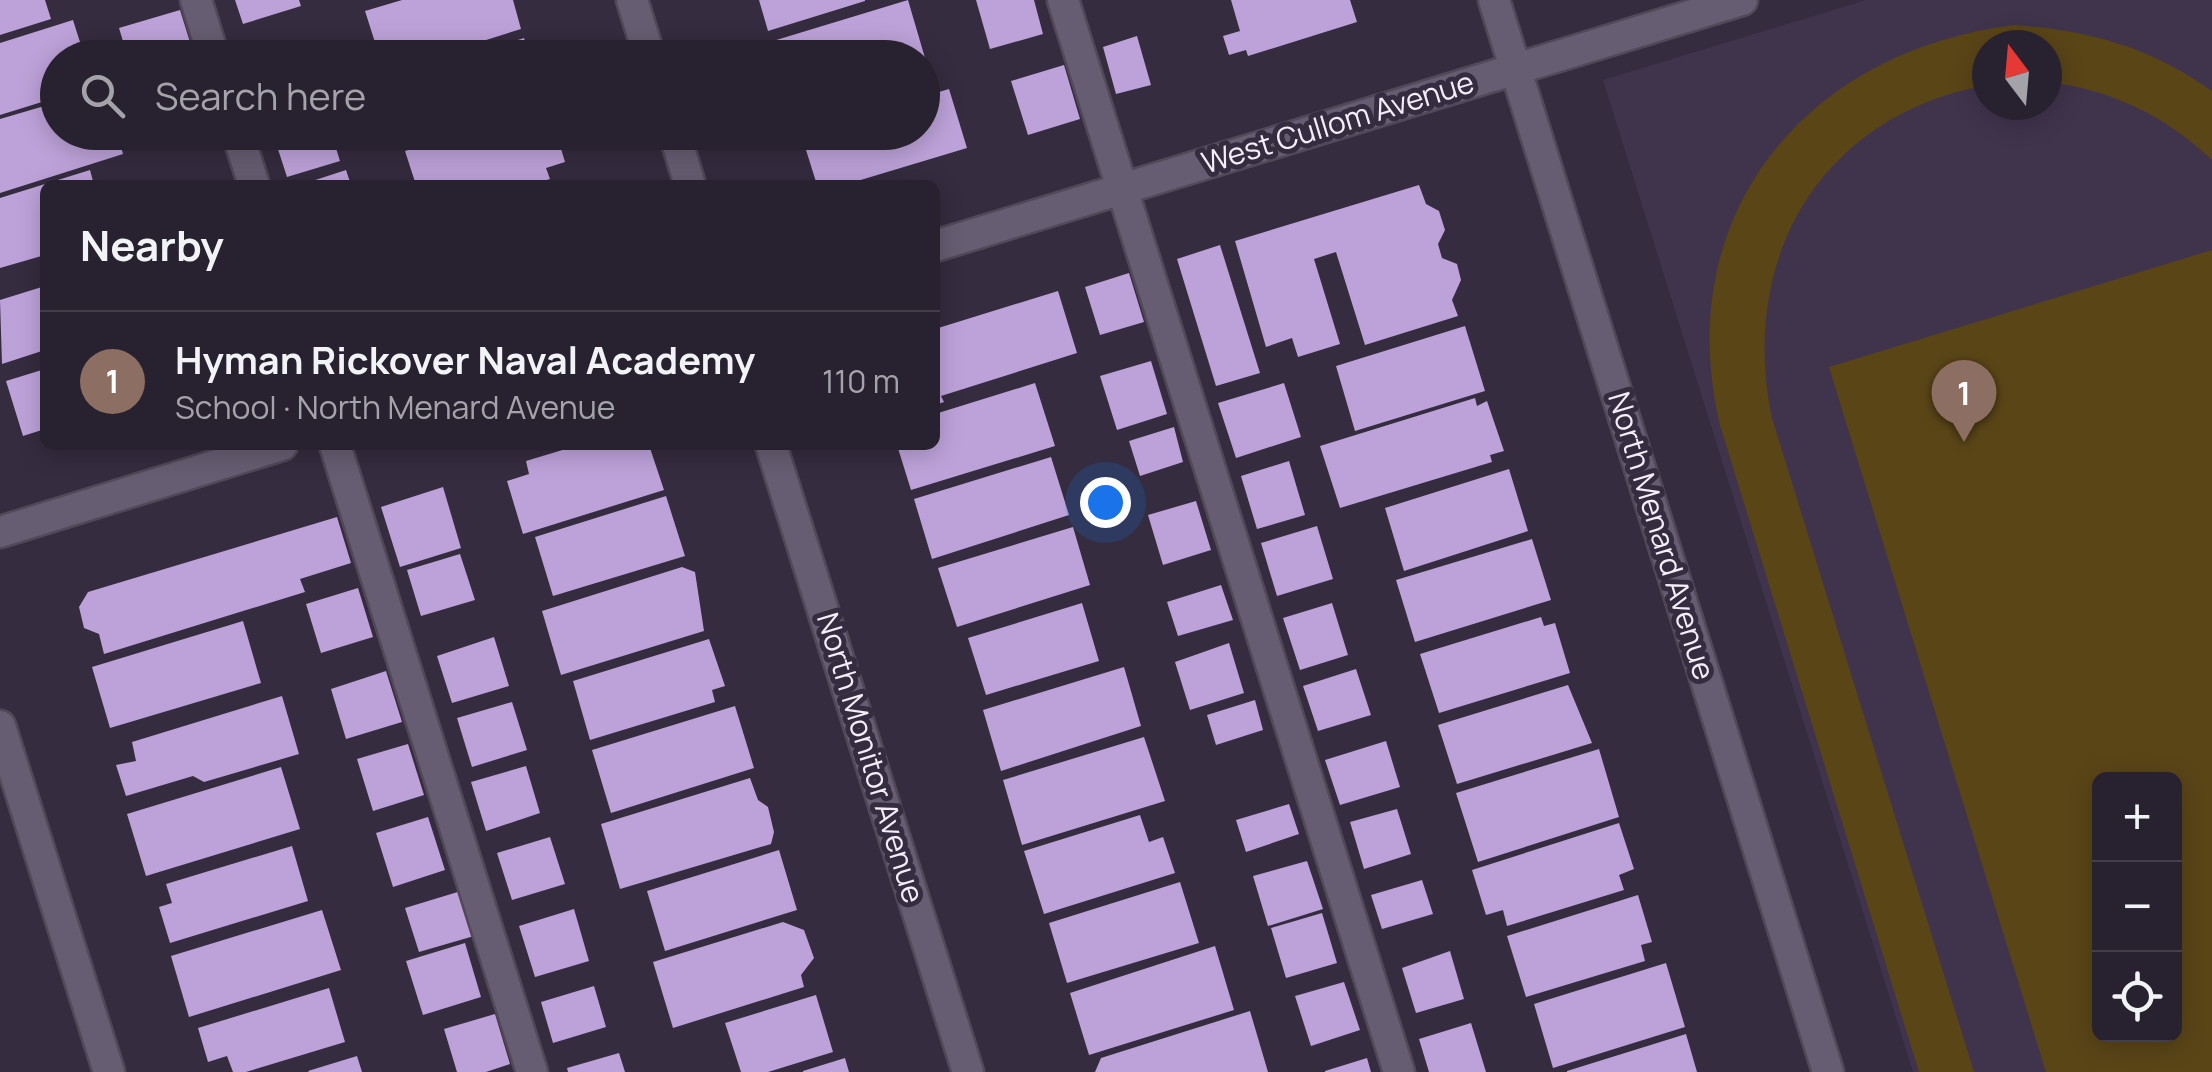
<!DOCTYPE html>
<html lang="en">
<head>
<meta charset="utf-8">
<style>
	:root { --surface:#28212f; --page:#302937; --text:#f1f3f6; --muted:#a5a3aa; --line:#443e4b; --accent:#e3ae34 }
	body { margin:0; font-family:Manrope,sans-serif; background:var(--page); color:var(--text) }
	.controls { position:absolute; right:30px; bottom:30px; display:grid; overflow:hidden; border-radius:15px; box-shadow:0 5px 25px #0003 }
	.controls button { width:90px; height:90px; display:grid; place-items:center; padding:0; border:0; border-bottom:2px solid var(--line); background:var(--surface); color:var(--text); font:50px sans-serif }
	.compass { position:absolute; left:1972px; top:30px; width:90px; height:90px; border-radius:50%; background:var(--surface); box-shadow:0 5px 25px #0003; rotate:344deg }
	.you { position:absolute; left:1105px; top:502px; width:35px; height:35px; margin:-25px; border:8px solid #fff; border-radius:50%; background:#1a73e8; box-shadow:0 0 0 15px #1a73e833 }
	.badge { display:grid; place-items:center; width:65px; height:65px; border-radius:50%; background:var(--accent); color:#fff; font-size:32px; font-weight:700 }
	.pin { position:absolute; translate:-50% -82px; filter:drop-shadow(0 2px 5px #0008) }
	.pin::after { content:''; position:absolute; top:52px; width:35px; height:30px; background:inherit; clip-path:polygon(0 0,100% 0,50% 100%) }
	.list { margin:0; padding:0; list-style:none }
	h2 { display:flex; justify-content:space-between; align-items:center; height:130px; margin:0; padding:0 40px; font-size:42px }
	h2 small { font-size:32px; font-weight:400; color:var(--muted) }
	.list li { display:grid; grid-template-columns:65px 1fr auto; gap:30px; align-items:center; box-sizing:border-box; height:140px; padding:0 40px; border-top:2px solid var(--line) }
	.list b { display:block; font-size:38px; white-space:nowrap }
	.list p { margin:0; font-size:32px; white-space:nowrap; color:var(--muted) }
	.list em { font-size:32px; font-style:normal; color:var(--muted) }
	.icon { flex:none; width:55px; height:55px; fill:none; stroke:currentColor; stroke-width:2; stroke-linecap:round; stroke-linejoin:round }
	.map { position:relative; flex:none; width:2212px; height:1072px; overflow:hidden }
	.search { position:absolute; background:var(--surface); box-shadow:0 5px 25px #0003; left:40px; top:40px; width:900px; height:110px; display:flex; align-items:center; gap:25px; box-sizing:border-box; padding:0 35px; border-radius:55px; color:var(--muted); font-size:38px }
	.panel { position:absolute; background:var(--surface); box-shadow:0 5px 25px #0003; left:40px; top:180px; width:900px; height:270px; border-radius:15px }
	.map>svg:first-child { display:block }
</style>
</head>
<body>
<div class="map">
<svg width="2212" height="1072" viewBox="0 0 2212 1072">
	<rect width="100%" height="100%" fill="#352c3f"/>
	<path fill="#40344d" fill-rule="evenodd" d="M 1866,0 L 2212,0 L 2212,1072 L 1913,1072 L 1603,80 ZM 1987,45 L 2047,45 L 2047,105 L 1987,105 ZM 2100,780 L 2174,780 L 2174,1034 L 2100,1034 Z"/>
	<path fill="#5a4517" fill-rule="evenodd" d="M 2014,25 C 2089,30 2150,47 2212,91 L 2212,160 C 2166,116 2110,89 2047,82 L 2047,45 L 1987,45 L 1987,85 C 1822,115 1738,257 1772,418 L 1974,1072 L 1919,1072 L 1720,425 C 1670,214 1806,51 2014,25 Z
		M 2212,250 L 2212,1072 L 2046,1072 L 1829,367 ZM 2100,780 L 2174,780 L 2174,1034 L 2100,1034 Z"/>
	<path fill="#bda2d9" d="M 0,0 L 45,0 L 51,19 L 0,35 Z
		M 235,0 L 299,0 L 301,6 L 243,24 Z
		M 402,0 L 513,0 L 521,29 L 429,58 L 380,58 L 365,11 Z
		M 759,0 L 865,0 L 865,1 L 768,31 Z
		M 908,0 L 925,58 L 778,58 L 773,41 Z
		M 976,0 L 1034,0 L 1043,34 L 990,49 Z
		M 1231,0 L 1350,0 L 1357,22 L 1248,56 L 1246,50 L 1229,55 L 1223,36 L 1240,31 Z
		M 180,10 L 194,55 L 128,58 L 119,28 Z
		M 73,20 L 85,58 L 58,58 L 58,97 L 0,115 L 0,43 Z
		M 1137,36 L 1151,85 L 1116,94 L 1103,47 Z
		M 524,38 L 530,58 L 465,58 L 465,57 Z
		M 306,45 L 310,58 L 269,58 L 269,57 Z
		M 1064,65 L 1080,119 L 1028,135 L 1011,81 Z
		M 949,89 L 967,148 L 844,185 L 817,185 L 801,134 L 922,132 L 922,97 Z
		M 58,102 L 58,132 L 117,132 L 123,154 L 0,193 L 0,119 Z
		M 141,132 L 179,132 L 179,133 L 145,144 Z
		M 309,132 L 331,132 L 340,161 L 287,177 L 276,143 Z
		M 464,132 L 556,132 L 565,162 L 546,168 L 550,179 L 530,185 L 416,185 L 405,151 Z
		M 90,170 L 94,185 L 45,185 L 45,184 Z
		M 346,170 L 351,185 L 303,185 L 303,184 Z
		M 45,184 L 45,255 L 0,268 L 0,198 Z
		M 1419,185 L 1426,204 L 1439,211 L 1445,230 L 1438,244 L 1442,258 L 1457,264 L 1461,280 L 1452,300 L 1458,316 L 1365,345 L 1336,252 L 1314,259 L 1340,344 L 1298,357 L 1292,338 L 1266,347 L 1235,241 Z
		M 1220,245 L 1260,373 L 1216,386 L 1177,259 Z
		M 1129,273 L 1144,322 L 1100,335 L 1085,287 Z
		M 45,286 L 45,350 L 2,364 L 0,300 Z
		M 1058,291 L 1077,353 L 941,396 L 944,402 L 935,405 L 935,329 Z
		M 1465,326 L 1485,391 L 1355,431 L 1336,366 Z
		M 1151,361 L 1167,414 L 1117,430 L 1100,376 Z
		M 45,369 L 45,429 L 23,436 L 6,381 Z
		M 1035,383 L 1055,446 L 911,490 L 897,445 L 935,445 L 935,414 Z
		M 1284,383 L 1301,437 L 1236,458 L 1218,403 Z
		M 1475,398 L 1477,406 L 1487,401 L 1504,451 L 1490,455 L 1492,462 L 1340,508 L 1320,446 Z
		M 1174,427 L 1183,462 L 1140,476 L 1129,441 Z
		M 579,445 L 649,445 L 664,490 L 523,534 L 507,481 L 529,474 L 526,461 Z
		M 1051,457 L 1069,515 L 932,559 L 914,499 Z
		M 1289,461 L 1305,515 L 1257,529 L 1241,476 Z
		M 1509,469 L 1528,531 L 1404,571 L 1385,508 Z
		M 443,487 L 461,548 L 400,567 L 381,507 Z
		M 666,496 L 685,556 L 553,596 L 535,537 Z
		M 1196,501 L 1211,550 L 1163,565 L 1148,515 Z
		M 337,517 L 351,563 L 300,579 L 305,592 L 104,654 L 99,634 L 84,628 L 79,607 L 88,592 Z
		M 1317,526 L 1333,579 L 1277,596 L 1261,543 Z
		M 1073,527 L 1090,585 L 957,627 L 938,568 Z
		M 1532,539 L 1551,600 L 1415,642 L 1396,580 Z
		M 460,554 L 475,600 L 421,616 L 407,570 Z
		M 682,567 L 695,572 L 704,631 L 561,675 L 542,611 Z
		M 1221,585 L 1233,620 L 1178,636 L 1167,602 Z
		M 358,588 L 373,637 L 321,653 L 306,604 Z
		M 1082,603 L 1099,661 L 986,695 L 968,638 Z
		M 1332,603 L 1348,655 L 1300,670 L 1283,618 Z
		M 1541,617 L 1544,626 L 1555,623 L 1570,673 L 1439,713 L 1420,654 Z
		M 243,621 L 261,683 L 110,728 L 92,667 Z
		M 494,637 L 509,686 L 452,703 L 437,656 Z
		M 709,639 L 725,686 L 712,690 L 715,702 L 590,740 L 573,681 Z
		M 1229,643 L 1244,693 L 1190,710 L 1175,662 Z
		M 1124,667 L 1141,726 L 1001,771 L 983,710 Z
		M 1356,669 L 1371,715 L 1318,731 L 1303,686 Z
		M 386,671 L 402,722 L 346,739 L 331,689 Z
		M 1568,685 L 1592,743 L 1457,784 L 1438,725 Z
		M 282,696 L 299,754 L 204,782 L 193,776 L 126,796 L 116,765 L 136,761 L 132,742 Z
		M 1255,700 L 1263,730 L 1216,745 L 1207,715 Z
		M 512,702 L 527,750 L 472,767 L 457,718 Z
		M 735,706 L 754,768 L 611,813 L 592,750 Z
		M 1144,737 L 1165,801 L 1022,845 L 1003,780 Z
		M 1386,741 L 1400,787 L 1340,805 L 1325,760 Z
		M 408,744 L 424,795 L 373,811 L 357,759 Z
		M 1599,749 L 1619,817 L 1478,862 L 1456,793 Z
		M 526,766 L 540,813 L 486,831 L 471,782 Z
		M 281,767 L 300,829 L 146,876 L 127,814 Z
		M 750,778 L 758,800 L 768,807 L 774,832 L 771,844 L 620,889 L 601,824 Z
		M 1289,804 L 1299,834 L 1246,852 L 1236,820 Z
		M 1397,809 L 1411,854 L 1364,869 L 1350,822 Z
		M 1140,815 L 1149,842 L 1163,837 L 1175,873 L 1044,914 L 1024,851 Z
		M 428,817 L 445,870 L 393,887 L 376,833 Z
		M 1619,823 L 1634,869 L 1619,875 L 1624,890 L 1507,926 L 1503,910 L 1486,915 L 1472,870 Z
		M 550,837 L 565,884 L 512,900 L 497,853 Z
		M 292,846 L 308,901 L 170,943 L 159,907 L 172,903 L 166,884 Z
		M 779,850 L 797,910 L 665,951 L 647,891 Z
		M 1307,861 L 1323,909 L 1268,926 L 1253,876 Z
		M 1422,880 L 1433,914 L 1382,929 L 1371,895 Z
		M 1180,882 L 1199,943 L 1067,983 L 1049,923 Z
		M 461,891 L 474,936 L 419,952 L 405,908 Z
		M 1638,895 L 1652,942 L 1641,945 L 1645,961 L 1526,997 L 1507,936 Z
		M 574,909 L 589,961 L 535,977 L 519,926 Z
		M 322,910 L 341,970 L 189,1017 L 171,956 Z
		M 1322,913 L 1337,963 L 1286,978 L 1271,928 Z
		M 783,922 L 804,930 L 814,958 L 801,975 L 804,987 L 673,1028 L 653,962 Z
		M 465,943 L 481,997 L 423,1015 L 406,961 Z
		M 1215,946 L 1234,1010 L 1089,1055 L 1070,993 Z
		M 1450,951 L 1464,999 L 1416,1013 L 1402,968 Z
		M 1666,963 L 1685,1027 L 1553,1068 L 1534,1004 Z
		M 1344,982 L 1360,1030 L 1311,1046 L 1295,996 Z
		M 594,986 L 606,1027 L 553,1043 L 541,1002 Z
		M 329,988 L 345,1042 L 246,1072 L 233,1072 L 227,1056 L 208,1062 L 198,1028 Z
		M 816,995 L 833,1052 L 768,1072 L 741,1072 L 725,1023 Z
		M 1250,1011 L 1268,1072 L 1095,1072 L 1101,1058 Z
		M 495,1014 L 510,1064 L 486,1072 L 457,1072 L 444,1029 Z
		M 1471,1023 L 1486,1072 L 1429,1072 L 1419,1039 Z
		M 1686,1034 L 1697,1072 L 1567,1072 L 1567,1071 Z
		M 619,1053 L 625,1072 L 568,1072 L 567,1068 Z
		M 357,1056 L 362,1072 L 309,1072 L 308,1071 Z
		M 845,1058 L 849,1072 L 803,1072 L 803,1071 Z
		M 1367,1058 L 1371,1072 L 1325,1072 L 1325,1071 Z"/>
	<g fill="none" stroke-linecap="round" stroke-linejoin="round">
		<g stroke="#514858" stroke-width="35">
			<path id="minor" d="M 196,0 L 214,58
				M 632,0 L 650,58
				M 1063,0 L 1399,1072
				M 1494,0 L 1828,1072
				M 237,132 L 254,185
				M 674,132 L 690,185
				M 935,246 L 1742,0
				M 335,445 L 532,1072
				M 771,445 L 968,1072
				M 0,532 L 282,445
				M 0,726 L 109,1072"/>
		</g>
		<use href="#minor" stroke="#675d72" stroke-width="30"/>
	</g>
	<g text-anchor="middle" stroke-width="10" stroke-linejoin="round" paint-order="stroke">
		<g font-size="30" fill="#f4eefb" stroke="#352c3f">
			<text transform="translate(1338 123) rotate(-17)" y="10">West Cullom Avenue</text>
			<text transform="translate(1661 536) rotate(73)" y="10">North Menard Avenue</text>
			<text transform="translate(870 758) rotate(73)" y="10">North Monitor Avenue</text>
		</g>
	</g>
</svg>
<div class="controls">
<button>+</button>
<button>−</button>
<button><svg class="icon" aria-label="locate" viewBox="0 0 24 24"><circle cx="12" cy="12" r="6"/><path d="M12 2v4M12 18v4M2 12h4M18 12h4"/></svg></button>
</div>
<svg class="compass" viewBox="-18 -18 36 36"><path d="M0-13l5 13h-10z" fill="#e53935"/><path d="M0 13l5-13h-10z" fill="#a5a3aa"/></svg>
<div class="you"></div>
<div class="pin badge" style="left:1964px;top:442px;background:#8d6e63">1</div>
<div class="search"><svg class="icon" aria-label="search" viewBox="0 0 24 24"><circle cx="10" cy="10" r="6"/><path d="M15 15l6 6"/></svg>Search here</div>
<section class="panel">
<h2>Nearby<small></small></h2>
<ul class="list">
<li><span class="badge" style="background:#8d6e63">1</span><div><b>Hyman Rickover Naval Academy</b><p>School · North Menard Avenue</p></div><em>110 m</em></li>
</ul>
</section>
</div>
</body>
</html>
